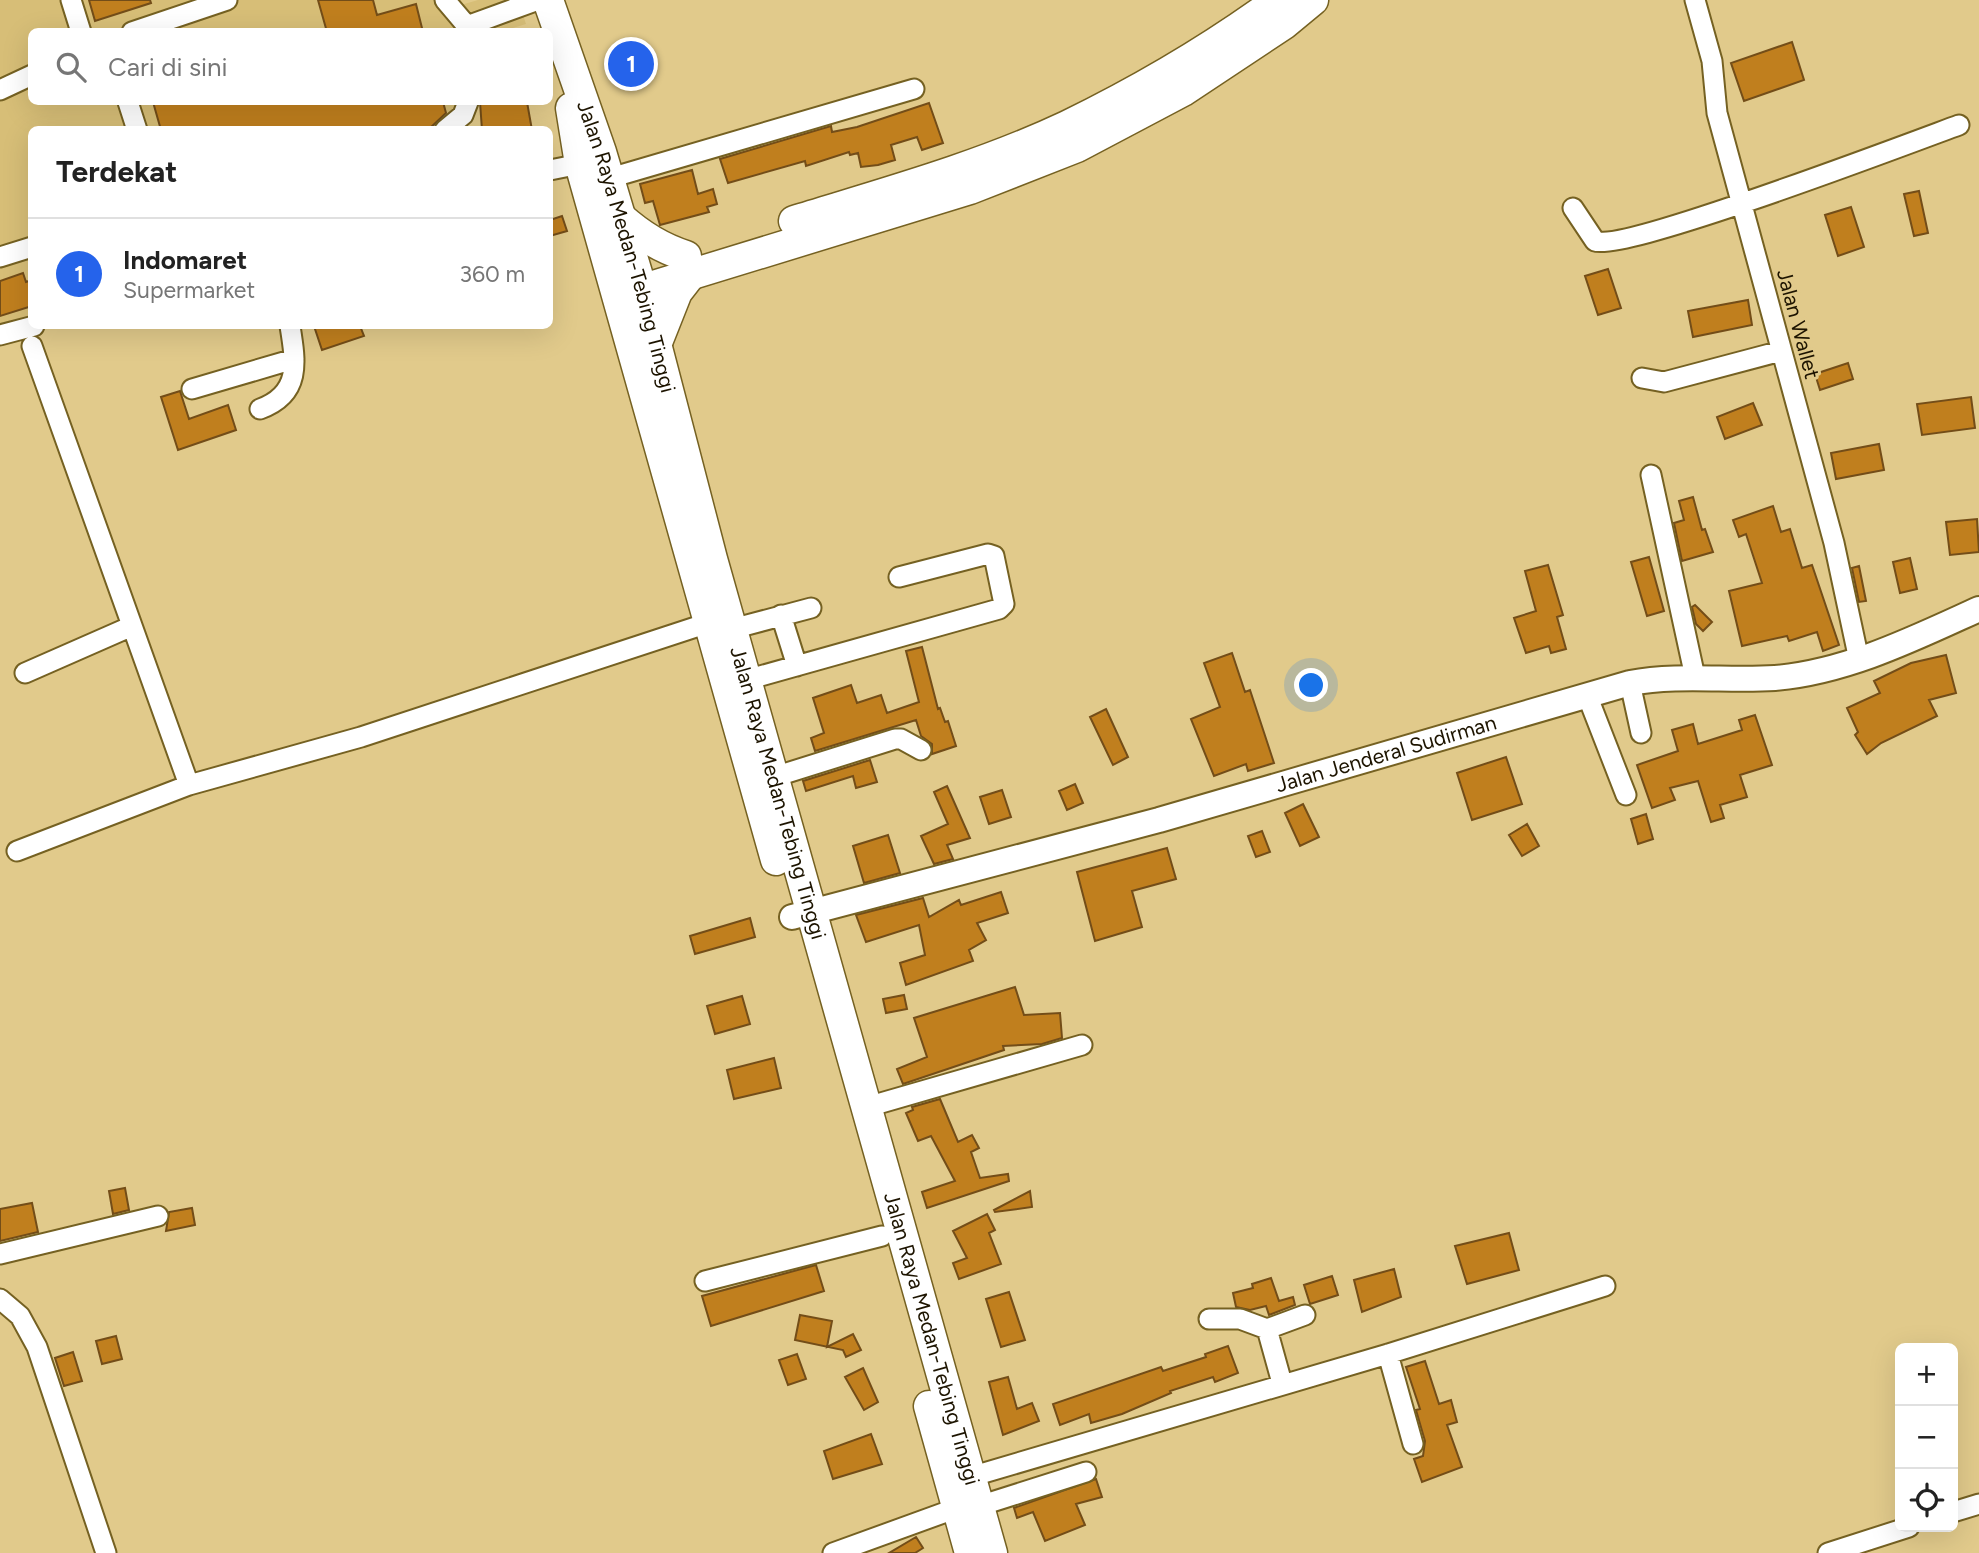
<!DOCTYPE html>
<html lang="id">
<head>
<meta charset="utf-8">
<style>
	:root { --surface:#fff; --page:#f6f6f6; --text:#222; --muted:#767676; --line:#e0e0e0; --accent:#2563eb }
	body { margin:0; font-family:Figtree,sans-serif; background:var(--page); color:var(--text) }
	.controls { position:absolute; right:21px; bottom:21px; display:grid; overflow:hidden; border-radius:10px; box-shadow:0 7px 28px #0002 }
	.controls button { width:63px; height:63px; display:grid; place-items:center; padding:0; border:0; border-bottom:2px solid var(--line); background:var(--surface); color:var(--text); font:35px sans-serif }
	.you { position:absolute; left:1312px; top:686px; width:24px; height:24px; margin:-18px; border:5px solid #fff; border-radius:50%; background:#1a73e8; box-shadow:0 0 0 10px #1a73e833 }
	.badge { display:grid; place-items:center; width:46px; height:46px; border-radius:50%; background:var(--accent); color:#fff; font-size:23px; font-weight:700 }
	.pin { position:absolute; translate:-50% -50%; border:4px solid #fff; box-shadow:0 2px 7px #0006 }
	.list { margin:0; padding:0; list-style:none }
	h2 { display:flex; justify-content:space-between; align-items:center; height:91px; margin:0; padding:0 28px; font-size:30px }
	h2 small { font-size:23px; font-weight:400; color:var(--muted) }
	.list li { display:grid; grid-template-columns:46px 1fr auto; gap:21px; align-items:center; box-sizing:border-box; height:112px; padding:0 28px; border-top:2px solid var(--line) }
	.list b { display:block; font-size:26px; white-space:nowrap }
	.list p { margin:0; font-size:23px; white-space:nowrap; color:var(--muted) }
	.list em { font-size:23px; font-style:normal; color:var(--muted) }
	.icon { flex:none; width:38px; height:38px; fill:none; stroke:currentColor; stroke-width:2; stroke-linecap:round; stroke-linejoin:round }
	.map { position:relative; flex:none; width:1979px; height:1553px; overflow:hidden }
	.search { position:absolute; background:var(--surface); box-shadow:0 7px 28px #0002; left:28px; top:28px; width:525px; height:77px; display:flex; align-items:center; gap:18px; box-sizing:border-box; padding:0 24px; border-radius:10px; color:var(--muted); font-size:26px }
	.panel { position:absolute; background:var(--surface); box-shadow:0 7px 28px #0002; left:28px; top:126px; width:525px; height:203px; border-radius:10px }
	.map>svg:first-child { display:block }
</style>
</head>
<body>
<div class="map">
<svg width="1979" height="1553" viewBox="0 0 1979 1553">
	<rect width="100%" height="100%" fill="#e1ca8b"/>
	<path fill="#d7be77" d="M 0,0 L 455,0 L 461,5 L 478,0 L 518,0 L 526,24 L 500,32 L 32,32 L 32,102 L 470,102 L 453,129 L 32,130 L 31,325 L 0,336 Z"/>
	<path fill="#c07f1e" stroke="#734d18" stroke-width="2" d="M 89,0 L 150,0 L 151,3 L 95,21 Z
		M 318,0 L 373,0 L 377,15 L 416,4 L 423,32 L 327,32 Z
		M 1792,42 L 1804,80 L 1744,101 L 1731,63 Z
		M 153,102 L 443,102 L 446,113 L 428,130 L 161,130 Z
		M 480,102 L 527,102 L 532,130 L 482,130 Z
		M 929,103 L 943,143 L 922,150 L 917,137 L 891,145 L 895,160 L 878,165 L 861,167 L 858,153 L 850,155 L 849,152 L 806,166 L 805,161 L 728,183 L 720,159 L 831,126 L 832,132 L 857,127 Z
		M 692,170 L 698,194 L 713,189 L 717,204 L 707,207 L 709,212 L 660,225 L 653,201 L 645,203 L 640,184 Z
		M 1919,191 L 1928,233 L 1914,236 L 1904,194 Z
		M 1851,207 L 1864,247 L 1838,256 L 1825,215 Z
		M 562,216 L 567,231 L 550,236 L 550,220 Z
		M 1608,269 L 1621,308 L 1598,315 L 1585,276 Z
		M 23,273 L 26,282 L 32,280 L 32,306 L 0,316 L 0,281 Z
		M 1748,300 L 1752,325 L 1693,337 L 1688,311 Z
		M 314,326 L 360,326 L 364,336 L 322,350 Z
		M 1848,363 L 1853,379 L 1820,390 L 1815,374 Z
		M 180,391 L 189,419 L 228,405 L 236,430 L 178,450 L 161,397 Z
		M 1971,397 L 1975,428 L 1922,435 L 1917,404 Z
		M 1753,403 L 1762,425 L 1725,439 L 1717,417 Z
		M 1879,444 L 1884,470 L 1836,479 L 1831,453 Z
		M 1693,497 L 1702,530 L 1705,529 L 1713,552 L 1682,561 L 1674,523 L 1684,520 L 1679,501 Z
		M 1773,506 L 1781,532 L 1790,529 L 1802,568 L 1812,565 L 1839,645 L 1823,651 L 1817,632 L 1789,641 L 1787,636 L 1742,646 L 1729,591 L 1762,583 L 1746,534 L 1739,537 L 1733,520 Z
		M 1977,519 L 1979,552 L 1950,555 L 1946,522 Z
		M 1649,557 L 1664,611 L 1647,616 L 1631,562 Z
		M 1910,558 L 1917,589 L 1900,593 L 1893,562 Z
		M 1548,565 L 1563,615 L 1557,617 L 1566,649 L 1551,653 L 1549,646 L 1526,653 L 1514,618 L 1536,611 L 1525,571 Z
		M 1859,566 L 1866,601 L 1859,602 L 1852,568 Z
		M 1695,605 L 1712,622 L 1703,631 L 1696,624 L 1692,607 Z
		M 922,647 L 938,709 L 940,708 L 945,722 L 948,721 L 956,746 L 932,754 L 932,744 L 921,736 L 916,720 L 815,751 L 811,738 L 824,733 L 813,698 L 851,685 L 857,703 L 881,695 L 887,713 L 919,702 L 906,651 Z
		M 1232,653 L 1245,692 L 1250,690 L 1274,763 L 1248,771 L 1246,764 L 1214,776 L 1191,719 L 1220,707 L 1204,663 Z
		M 1946,655 L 1956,693 L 1929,700 L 1937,716 L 1881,743 L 1867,754 L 1855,735 L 1858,732 L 1847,708 L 1880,693 L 1874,681 L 1911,663 Z
		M 1106,709 L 1128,757 L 1113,765 L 1090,717 Z
		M 1755,715 L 1772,765 L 1740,775 L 1747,797 L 1720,805 L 1724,818 L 1711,822 L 1698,781 L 1670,788 L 1675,800 L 1652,808 L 1637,765 L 1678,751 L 1672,730 L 1693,724 L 1698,744 L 1742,730 L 1739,720 Z
		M 1506,757 L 1522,804 L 1472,820 L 1457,773 Z
		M 870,760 L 877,782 L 856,788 L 853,776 L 806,791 L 803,781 Z
		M 1075,784 L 1083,803 L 1067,810 L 1059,791 Z
		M 947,786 L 970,838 L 947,845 L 953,859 L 934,864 L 921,836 L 948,824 L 934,792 Z
		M 1002,790 L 1011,817 L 989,824 L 980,797 Z
		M 1303,804 L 1319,837 L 1300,846 L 1285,813 Z
		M 1646,814 L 1653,839 L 1638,844 L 1631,819 Z
		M 1527,824 L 1539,846 L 1522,856 L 1509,835 Z
		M 1262,831 L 1270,852 L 1256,857 L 1248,836 Z
		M 888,835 L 900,873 L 864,883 L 853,846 Z
		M 1167,848 L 1176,879 L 1132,891 L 1142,927 L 1095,941 L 1077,872 Z
		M 1001,892 L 1008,913 L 977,923 L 986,940 L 969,950 L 973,961 L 906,985 L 900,963 L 925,955 L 919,925 L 866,942 L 856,915 L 923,898 L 929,917 L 959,900 L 961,905 Z
		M 750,918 L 755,937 L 695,954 L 690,936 Z
		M 1015,987 L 1024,1015 L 1060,1013 L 1062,1038 L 1042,1044 L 1003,1046 L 1004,1050 L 903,1084 L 897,1069 L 927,1057 L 914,1018 Z
		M 904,995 L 907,1009 L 886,1013 L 883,999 Z
		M 742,996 L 750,1024 L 715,1034 L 707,1006 Z
		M 774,1058 L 781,1088 L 734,1099 L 727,1070 Z
		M 940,1099 L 958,1142 L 972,1135 L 979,1148 L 971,1152 L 980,1178 L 1008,1174 L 1009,1181 L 927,1208 L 922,1192 L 955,1181 L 931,1136 L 918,1141 L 906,1113 L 913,1110 L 912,1107 Z
		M 125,1188 L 129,1210 L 113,1214 L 109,1191 Z
		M 1030,1191 L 1032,1207 L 995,1212 L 994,1210 Z
		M 32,1203 L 38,1232 L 0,1241 L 0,1209 Z
		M 192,1208 L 195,1225 L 166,1231 L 169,1212 Z
		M 987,1214 L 995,1230 L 989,1233 L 1001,1264 L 959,1279 L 953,1263 L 967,1258 L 953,1231 Z
		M 1509,1233 L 1519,1270 L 1467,1284 L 1455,1246 Z
		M 816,1265 L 824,1291 L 711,1326 L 702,1296 Z
		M 1394,1269 L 1401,1297 L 1362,1312 L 1354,1280 Z
		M 1332,1276 L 1338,1295 L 1310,1304 L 1304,1285 Z
		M 1271,1278 L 1279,1301 L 1293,1297 L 1295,1305 L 1269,1315 L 1266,1306 L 1250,1310 L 1236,1307 L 1233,1293 L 1253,1288 L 1252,1284 Z
		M 1009,1292 L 1025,1340 L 1001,1347 L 986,1299 Z
		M 800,1315 L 832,1321 L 827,1347 L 853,1334 L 861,1350 L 846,1357 L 843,1350 L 795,1340 Z
		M 116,1336 L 122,1359 L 102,1364 L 96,1341 Z
		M 1228,1346 L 1238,1373 L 1215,1382 L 1213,1377 L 1170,1391 L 1171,1393 L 1122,1414 L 1091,1423 L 1089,1414 L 1060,1425 L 1053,1404 L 1161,1367 L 1163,1371 L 1206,1357 L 1205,1354 Z
		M 73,1352 L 82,1381 L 64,1386 L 55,1358 Z
		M 797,1354 L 806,1379 L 788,1385 L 779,1360 Z
		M 1425,1361 L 1439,1404 L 1451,1400 L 1457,1422 L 1447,1425 L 1462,1467 L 1422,1482 L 1414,1459 L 1423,1456 L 1425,1441 L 1416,1410 L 1420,1409 L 1406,1367 Z
		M 863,1368 L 878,1402 L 864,1410 L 845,1377 Z
		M 1008,1377 L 1017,1409 L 1032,1403 L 1039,1421 L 1003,1435 L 989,1382 Z
		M 871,1434 L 882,1464 L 833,1479 L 824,1451 Z
		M 1096,1479 L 1102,1497 L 1076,1504 L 1085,1525 L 1045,1541 L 1033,1512 L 1017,1518 L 1014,1508 Z
		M 916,1537 L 923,1548 L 915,1553 L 889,1553 Z"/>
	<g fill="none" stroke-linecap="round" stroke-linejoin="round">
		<g stroke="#756122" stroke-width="23">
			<path id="minor" d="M 71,0 L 81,32
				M 445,0 L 467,26 L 467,32
				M 1695,0 L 1712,61 L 1717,113 L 1834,543 L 1859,660
				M 467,26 L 538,0
				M 132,32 L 227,0
				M 0,90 L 32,75
				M 128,102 L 137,130
				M 445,130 L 463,115 L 468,102
				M 550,170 L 580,164
				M 610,178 L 914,89
				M 1573,208 L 1595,241 C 1624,252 1910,143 1959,125
				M 0,257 L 32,247
				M 0,335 L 34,326
				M 32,346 L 189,785
				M 1642,378 L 1664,382 L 1781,351
				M 192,389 L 294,359
				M 260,409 C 301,394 296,363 290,326
				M 1651,475 L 1695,677
				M 781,615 L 797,666
				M 732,629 L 811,608
				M 25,673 L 132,626
				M 746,680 L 999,609 L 1004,604 L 994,556 L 988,554 L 899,577
				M 1630,683 L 1641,733
				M 1587,695 L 1626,795
				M 774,777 L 895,739 L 901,739 L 921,750
				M 17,851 L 189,785 L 361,737 L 708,623
				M 867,1107 L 1082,1045
				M 0,1254 L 158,1216
				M 705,1281 L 882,1236
				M 0,1299 L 20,1316 L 37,1347 L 106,1553
				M 1209,1319 L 1240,1319 L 1267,1329 L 1282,1383
				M 1267,1329 L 1305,1315
				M 1388,1354 L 1413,1444
				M 970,1477 L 1388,1354 L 1605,1286
				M 979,1506 L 1086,1472
				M 1953,1512 L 1979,1504
				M 833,1553 L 957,1508
				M 1828,1553 L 1909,1527"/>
		</g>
		<g stroke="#756122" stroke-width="28">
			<g id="major">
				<path id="s1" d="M 792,917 L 1159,820 L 1630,683 C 1679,674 1726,681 1775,678 C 1847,672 1915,638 1979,609"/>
			</g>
		</g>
		<g stroke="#756122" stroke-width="33">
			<g id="highway">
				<path id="s2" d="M 548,0 L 601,152 L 642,290 L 712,559 L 992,1553"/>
				<path d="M 571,108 L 580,164 L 776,860"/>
				<path d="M 620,217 C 640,235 660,248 686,256"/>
				<path d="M 794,221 C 885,193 980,167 1067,126 C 1141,90 1211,49 1278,0"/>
				<path d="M 624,295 L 970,189 L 1077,147 L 1183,91 L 1284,24 L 1313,0"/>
				<path d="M 656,345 L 677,292 L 691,274"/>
				<path d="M 929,1406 L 970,1553"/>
			</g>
		</g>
		<use href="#minor" stroke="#fff" stroke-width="19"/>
		<use href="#major" stroke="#fff" stroke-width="24"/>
		<use href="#highway" stroke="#fff" stroke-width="30"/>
	</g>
	<g text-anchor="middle" stroke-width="6" stroke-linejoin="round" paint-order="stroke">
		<g font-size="21" fill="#1d1400" stroke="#e1ca8b">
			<text dy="7" stroke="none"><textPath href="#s2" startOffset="259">Jalan Raya Medan-Tebing Tinggi</textPath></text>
			<text transform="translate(1798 324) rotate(75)" y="7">Jalan Wallet</text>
			<text dy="7" stroke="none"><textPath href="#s1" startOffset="616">Jalan Jenderal Sudirman</textPath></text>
			<text dy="7" stroke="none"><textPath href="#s2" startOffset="826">Jalan Raya Medan-Tebing Tinggi</textPath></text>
			<text dy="7" stroke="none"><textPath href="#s2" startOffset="1393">Jalan Raya Medan-Tebing Tinggi</textPath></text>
		</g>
	</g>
</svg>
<div class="controls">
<button>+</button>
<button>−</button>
<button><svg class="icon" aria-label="locate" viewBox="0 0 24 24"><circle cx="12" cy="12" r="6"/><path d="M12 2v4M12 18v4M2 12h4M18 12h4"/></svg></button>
</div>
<div class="you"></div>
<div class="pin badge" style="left:631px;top:64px">1</div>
<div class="search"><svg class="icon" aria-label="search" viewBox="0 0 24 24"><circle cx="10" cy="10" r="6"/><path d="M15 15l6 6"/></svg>Cari di sini</div>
<section class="panel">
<h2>Terdekat<small></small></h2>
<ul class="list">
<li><span class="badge">1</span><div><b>Indomaret</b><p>Supermarket</p></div><em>360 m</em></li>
</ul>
</section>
</div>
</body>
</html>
